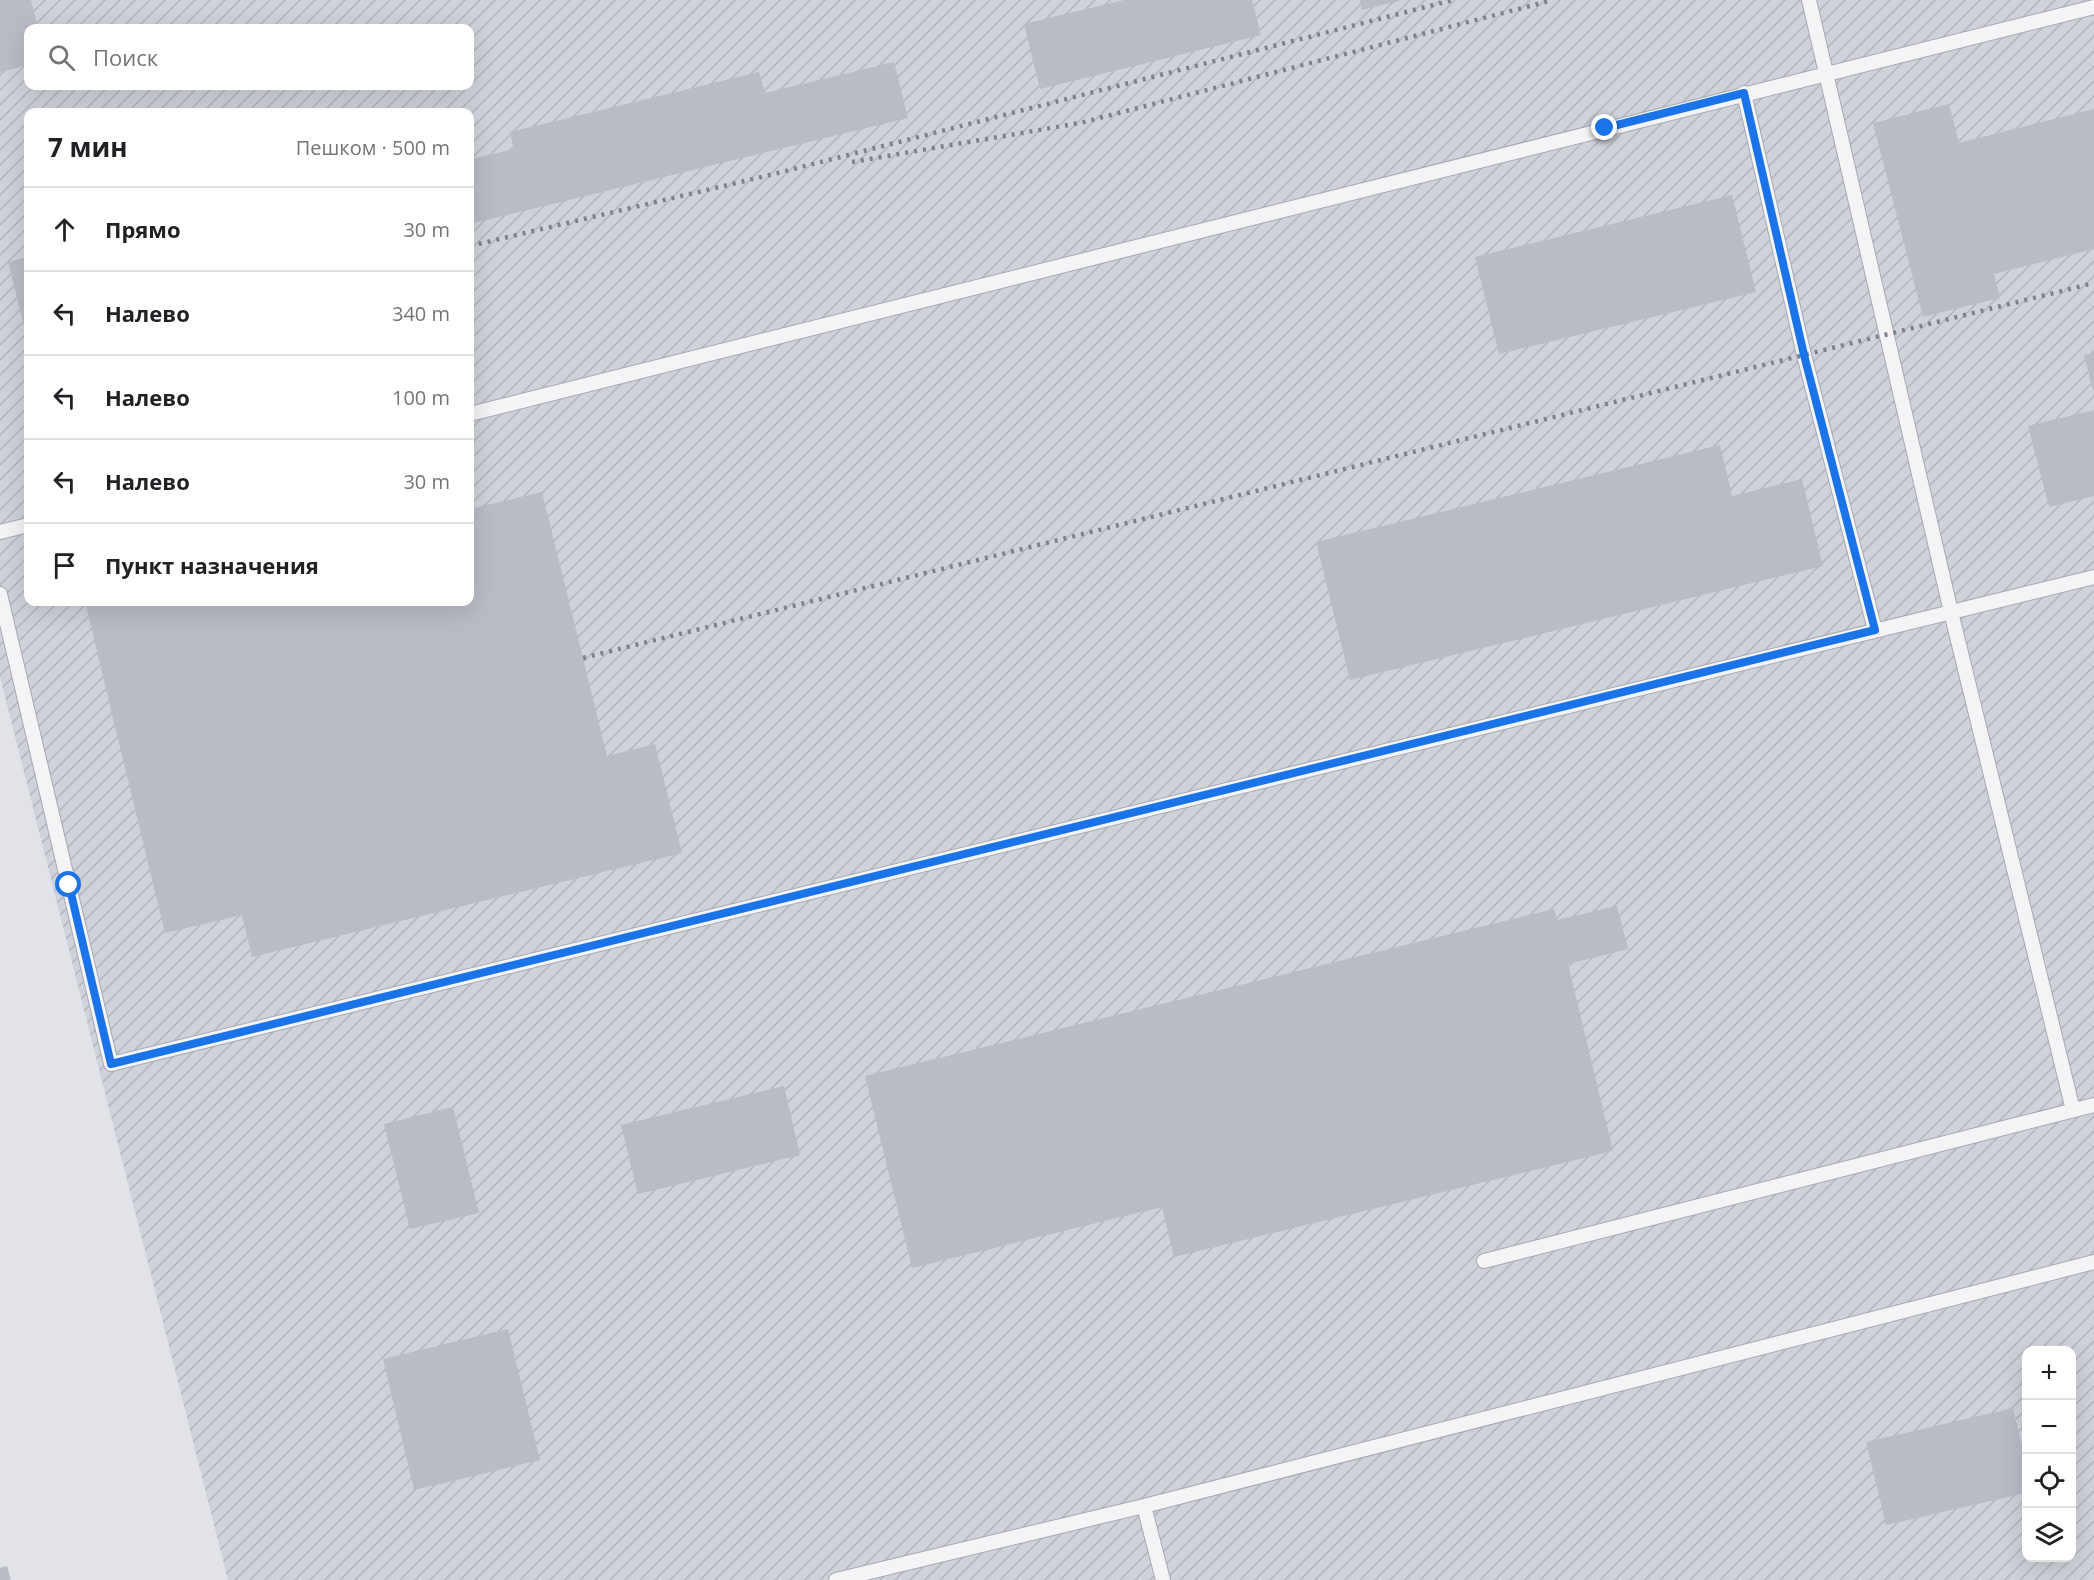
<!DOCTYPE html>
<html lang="ru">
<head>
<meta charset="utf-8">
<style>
	:root { --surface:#fff; --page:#f2f2f2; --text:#202124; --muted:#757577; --line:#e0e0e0 }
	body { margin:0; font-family:"Open Sans",sans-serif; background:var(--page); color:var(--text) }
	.controls { position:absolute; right:18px; bottom:18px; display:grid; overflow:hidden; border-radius:12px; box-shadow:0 6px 24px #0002 }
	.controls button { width:54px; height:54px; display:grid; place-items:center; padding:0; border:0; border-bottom:2px solid var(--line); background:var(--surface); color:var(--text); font:30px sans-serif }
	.stop { position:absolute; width:18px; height:18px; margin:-14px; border:4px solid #1a73e8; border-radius:50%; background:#fff }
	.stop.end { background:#1a73e8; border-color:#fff; box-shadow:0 2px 6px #0008 }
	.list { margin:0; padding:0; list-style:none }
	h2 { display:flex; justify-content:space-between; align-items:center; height:78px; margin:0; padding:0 24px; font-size:26px }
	h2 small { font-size:20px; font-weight:400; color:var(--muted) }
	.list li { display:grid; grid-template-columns:39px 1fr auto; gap:18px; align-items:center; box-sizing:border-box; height:84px; padding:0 24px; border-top:2px solid var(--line) }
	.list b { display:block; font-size:22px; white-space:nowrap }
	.list em { font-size:20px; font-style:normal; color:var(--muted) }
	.icon { flex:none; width:33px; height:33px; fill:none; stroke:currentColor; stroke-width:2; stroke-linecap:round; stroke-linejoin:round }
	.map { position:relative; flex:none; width:2094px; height:1580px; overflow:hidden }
	.search { position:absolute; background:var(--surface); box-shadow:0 6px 24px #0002; left:24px; top:24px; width:450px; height:66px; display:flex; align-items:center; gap:15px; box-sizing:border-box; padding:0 21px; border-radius:12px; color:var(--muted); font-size:22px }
	.panel { position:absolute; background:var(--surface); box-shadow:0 6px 24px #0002; left:24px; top:108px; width:450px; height:498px; border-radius:12px }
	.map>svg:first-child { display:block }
</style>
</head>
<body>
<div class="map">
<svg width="2094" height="1580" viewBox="0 0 2094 1580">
	<defs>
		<pattern id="industrial-furrows" width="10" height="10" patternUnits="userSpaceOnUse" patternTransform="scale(1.5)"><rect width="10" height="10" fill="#d0d2da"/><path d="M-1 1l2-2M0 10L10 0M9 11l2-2" fill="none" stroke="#b3b5bc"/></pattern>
	</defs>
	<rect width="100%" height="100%" fill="#e1e3e8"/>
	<path fill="url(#industrial-furrows)" fill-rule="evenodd" d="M 0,0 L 2094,0 L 2094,1580 L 228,1580 L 0,677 ZM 28,28 L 470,28 L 470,86 L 28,86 ZM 28,112 L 470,112 L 470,602 L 28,602 ZM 2026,1350 L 2072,1350 L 2072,1558 L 2026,1558 Z"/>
	<path fill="#b9bcc5" d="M 0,0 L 31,0 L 38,28 L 28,28 L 28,65 L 0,72 Z
		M 1124,0 L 1252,0 L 1261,35 L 1040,89 L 1024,24 Z
		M 1360,0 L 1399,0 L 1399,1 L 1362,10 Z
		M 894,62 L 908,118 L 470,224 L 470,159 L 514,149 L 510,132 L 759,72 L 765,93 Z
		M 1949,104 L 1959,143 L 2094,109 L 2094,249 L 1994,274 L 2000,298 L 1923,317 L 1873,123 Z
		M 1732,195 L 1756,292 L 1499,354 L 1475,257 Z
		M 28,257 L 28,342 L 8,262 Z
		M 2094,353 L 2094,390 L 2093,390 L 2084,355 Z
		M 2094,410 L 2094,496 L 2049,507 L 2028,426 Z
		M 1720,445 L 1732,496 L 1802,479 L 1823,566 L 1350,680 L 1316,542 Z
		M 542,492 L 607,756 L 655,744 L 682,853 L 252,957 L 242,915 L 165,933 L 85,602 L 470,602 L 470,509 Z
		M 1617,906 L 1628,949 L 1568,964 L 1613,1151 L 1174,1257 L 1162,1207 L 912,1268 L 865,1076 L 1554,909 L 1557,920 Z
		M 784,1086 L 800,1155 L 638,1194 L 621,1125 Z
		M 453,1107 L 479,1213 L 410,1229 L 384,1124 Z
		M 508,1329 L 540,1460 L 414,1490 L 383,1359 Z
		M 2013,1408 L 2026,1465 L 2026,1493 L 1886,1525 L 1866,1442 Z
		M 7,1566 L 11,1580 L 0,1580 L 0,1568 Z"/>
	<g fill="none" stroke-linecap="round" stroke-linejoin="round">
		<g stroke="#a7a9b2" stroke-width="16">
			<path id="service" d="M 1809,0 L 1951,612 L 2073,1110
				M 1744,93 L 1804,355 L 1875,630
				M 470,414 L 2094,7
				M 0,532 L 28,525
				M 0,594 L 111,1064 L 2094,577
				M 1484,1261 L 2094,1105
				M 1144,1506 L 1163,1580
				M 836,1580 L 1144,1506 L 2094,1262"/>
		</g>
		<use href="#service" stroke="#f4f4f7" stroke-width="14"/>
		<path stroke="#7c8190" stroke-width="4.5" stroke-dasharray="3 6" stroke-linecap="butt" d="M 852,162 L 1080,123 L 1553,0
			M 470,246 L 770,175 L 1453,0
			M 583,658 L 2094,283"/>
	</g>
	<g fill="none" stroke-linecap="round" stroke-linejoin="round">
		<path stroke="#1a73e8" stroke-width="8" d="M 69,885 L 111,1064 L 1875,630 L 1804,355 L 1744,93 L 1605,128"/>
	</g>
</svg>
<div class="controls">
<button>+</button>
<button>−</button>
<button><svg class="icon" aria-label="locate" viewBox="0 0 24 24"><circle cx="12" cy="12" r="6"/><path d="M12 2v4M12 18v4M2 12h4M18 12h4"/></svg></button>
<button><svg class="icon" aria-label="layers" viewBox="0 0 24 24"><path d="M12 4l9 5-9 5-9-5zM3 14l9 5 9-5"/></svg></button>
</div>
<div class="stop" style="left:69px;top:885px"></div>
<div class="stop end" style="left:1605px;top:128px"></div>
<div class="search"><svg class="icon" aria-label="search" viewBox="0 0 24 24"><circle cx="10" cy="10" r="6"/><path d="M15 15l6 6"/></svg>Поиск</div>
<section class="panel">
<h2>7 мин<small>Пешком · 500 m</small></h2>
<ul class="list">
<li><svg class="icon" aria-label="ahead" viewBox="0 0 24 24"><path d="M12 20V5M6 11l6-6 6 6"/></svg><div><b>Прямо</b></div><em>30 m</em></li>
<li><svg class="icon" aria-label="left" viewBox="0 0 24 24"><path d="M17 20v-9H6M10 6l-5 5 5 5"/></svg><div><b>Налево</b></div><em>340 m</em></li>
<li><svg class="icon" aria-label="left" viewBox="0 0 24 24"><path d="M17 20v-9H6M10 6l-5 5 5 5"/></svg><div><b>Налево</b></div><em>100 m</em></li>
<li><svg class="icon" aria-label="left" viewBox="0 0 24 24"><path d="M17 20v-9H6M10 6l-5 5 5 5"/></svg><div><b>Налево</b></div><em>30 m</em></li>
<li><svg class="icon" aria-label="arrive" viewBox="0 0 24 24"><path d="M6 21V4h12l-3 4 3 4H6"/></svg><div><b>Пункт назначения</b></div></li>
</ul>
</section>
</div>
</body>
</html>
